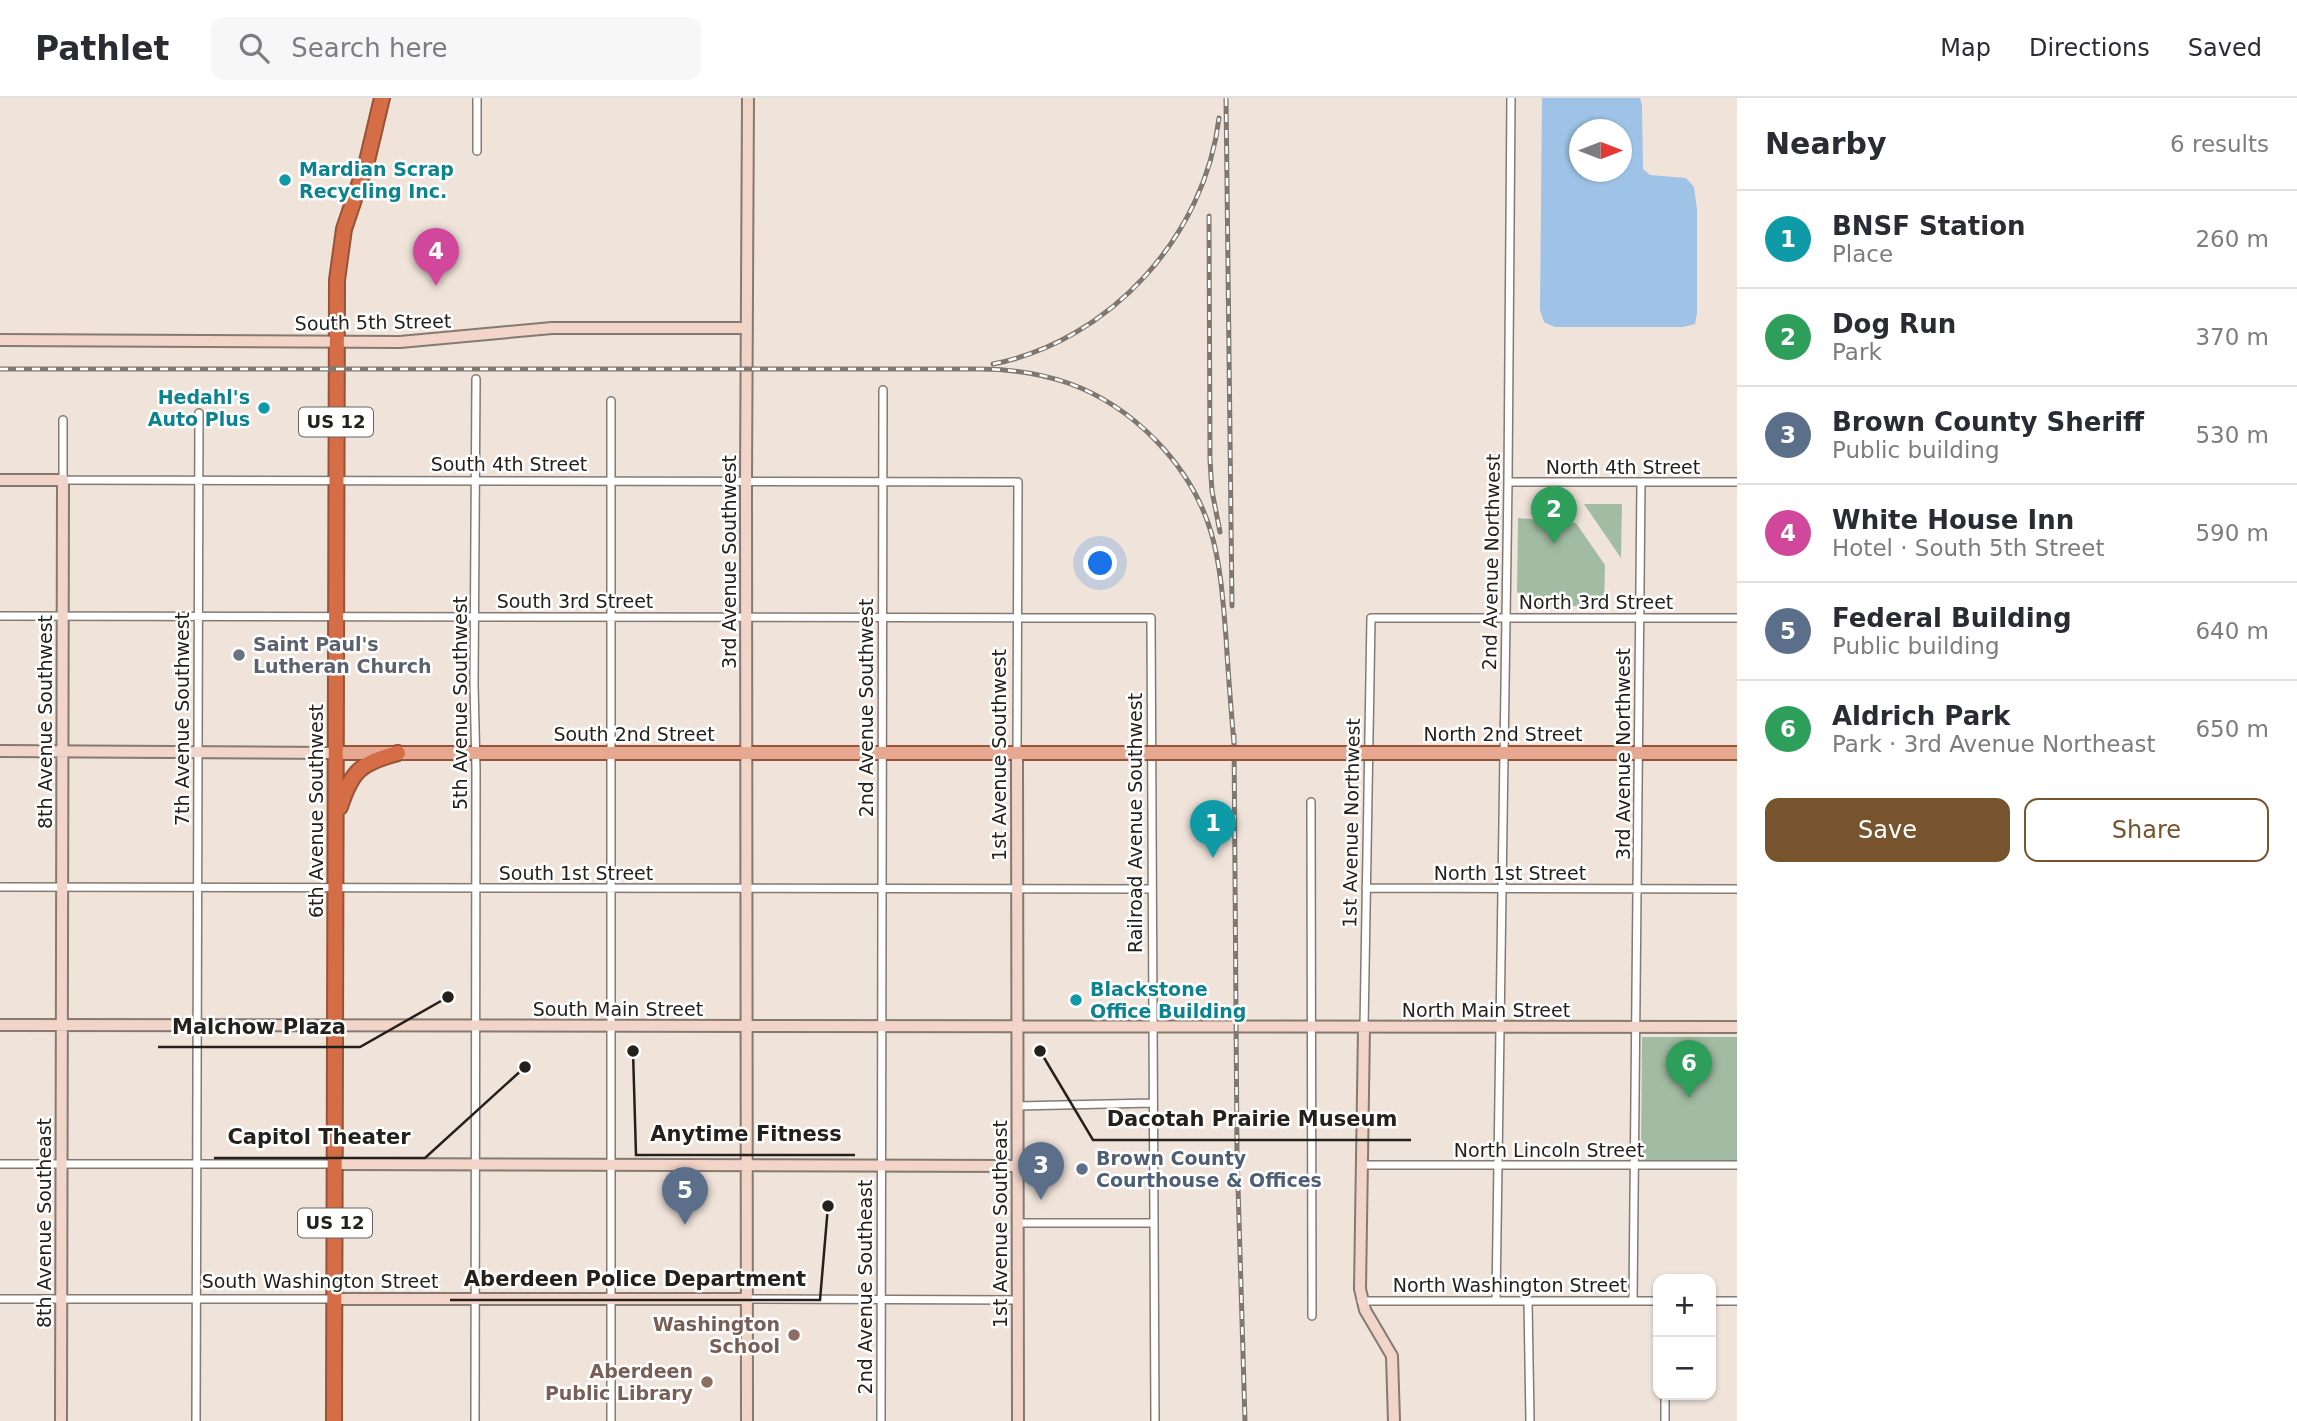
<!DOCTYPE html>
<html lang="en">
<head>
<meta charset="utf-8">
<style>
	:root { --surface:#fff; --page:#f7f7f7; --text:#2b2b33; --muted:#7c7c81; --line:#e1e1e2; --accent:#77542d }
	body { margin:0; font-family:"DejaVu Sans",sans-serif; background:var(--page); color:var(--text) }
	.controls { position:absolute; right:21px; bottom:21px; display:grid; overflow:hidden; border-radius:14px; box-shadow:0 2px 5px #0004 }
	.controls button { width:63px; height:63px; display:grid; place-items:center; padding:0; border:0; border-bottom:2px solid var(--line); background:var(--surface); color:var(--text); font:35px sans-serif }
	.compass { position:absolute; left:1569px; top:21px; width:63px; height:63px; border-radius:50%; background:var(--surface); box-shadow:0 2px 5px #0004; rotate:90deg }
	.you { position:absolute; left:1101px; top:466px; width:24px; height:24px; margin:-18px; border:5px solid #fff; border-radius:50%; background:#1a73e8; box-shadow:0 0 0 10px #1a73e833 }
	.badge { display:grid; place-items:center; width:46px; height:46px; border-radius:50%; background:var(--accent); color:#fff; font-size:23px; font-weight:700 }
	.pin { position:absolute; translate:-50% -58px; filter:drop-shadow(0 2px 4px #0008) }
	.pin::after { content:''; position:absolute; top:37px; width:24px; height:21px; background:inherit; clip-path:polygon(0 0,100% 0,50% 100%) }
	.list { margin:0; padding:0; list-style:none }
	h2 { display:flex; justify-content:space-between; align-items:center; height:91px; margin:0; padding:0 28px; font-size:30px }
	h2 small { font-size:23px; font-weight:400; color:var(--muted) }
	.list li { display:grid; grid-template-columns:46px 1fr auto; gap:21px; align-items:center; box-sizing:border-box; height:98px; padding:0 28px; border-top:2px solid var(--line) }
	.list b { display:block; font-size:26px; white-space:nowrap }
	.list p { margin:0; font-size:23px; white-space:nowrap; color:var(--muted) }
	.list em { font-size:23px; font-style:normal; color:var(--muted) }
	.actions { display:flex; gap:14px; padding:21px 28px }
	.actions a { flex:1; padding:16px 0; border:2px solid var(--accent); border-radius:14px; text-align:center; font-size:24px; color:var(--accent) }
	.actions .main { background:var(--accent); color:#fff }
	.icon { flex:none; width:38px; height:38px; fill:none; stroke:currentColor; stroke-width:2; stroke-linecap:round; stroke-linejoin:round }
	.map { position:relative; flex:none; width:1737px; height:1323px; overflow:hidden }
	header { display:flex; align-items:center; gap:42px; box-sizing:border-box; height:98px; padding:0 35px; background:var(--surface); border-bottom:2px solid var(--line) }
	header strong { font-size:33px }
	nav { display:flex; gap:38px; margin-inline-start:auto; font-size:24px }
	.search { width:490px; height:63px; background:var(--page); display:flex; align-items:center; gap:18px; box-sizing:border-box; padding:0 24px; border-radius:14px; color:var(--muted); font-size:26px }
	main { display:flex }
	aside { flex:1; background:var(--surface) }
	.map>svg:first-child { display:block }
</style>
</head>
<body>
<header>
<strong>Pathlet</strong>
<div class="search"><svg class="icon" aria-label="search" viewBox="0 0 24 24"><circle cx="10" cy="10" r="6"/><path d="M15 15l6 6"/></svg>Search here</div>
<nav><a>Map</a><a>Directions</a><a>Saved</a></nav>
</header>
<main>
<div class="map">
<svg width="1737" height="1323" viewBox="0 0 1737 1323">
	<rect width="100%" height="100%" fill="#f0e4da"/>
	<path fill="#a2bca3" d="M 1584,406 L 1622,406 L 1621,460 Z
		M 1518,420 L 1576,425 L 1605,467 L 1604,508 L 1537,508 L 1517,494 Z
		M 1642,939 L 1737,939 L 1737,1062 L 1641,1062 Z"/>
	<path fill="#9ec3e6" fill-rule="evenodd" d="M 1542,0 L 1640,0 L 1642,7 L 1643,71 L 1650,77 L 1686,80 L 1694,89 L 1697,111 L 1697,215 L 1695,226 L 1683,229 L 1555,229 L 1544,224 L 1540,212 ZM 1580,32 L 1622,32 L 1622,74 L 1580,74 Z"/>
	<g fill="none" stroke-linecap="round" stroke-linejoin="round">
		<g stroke="#847a71" stroke-width="10">
			<path id="street" d="M 477,53 L 477,0
				M 63,322 L 63,382 L 1018,384 L 1017,655
				M 1508,384 L 1737,384
				M 0,518 L 1151,520 L 1155,1323
				M 1311,704 L 1312,1218
				M 0,789 L 1151,791
				M 1366,790 L 1737,791
				M 1364,930 L 1371,520 L 1737,520
				M 1017,1008 L 1153,1005
				M 0,1066 L 334,1066
				M 1362,1067 L 1737,1067
				M 1017,1125 L 1154,1125
				M 0,1201 L 335,1201
				M 746,1201 L 1018,1202
				M 1496,1202 L 1508,384 L 1511,0
				M 1361,1203 L 1658,1203
				M 1528,1203 L 1530,1323
				M 1633,1203 L 1641,384
				M 1711,1203 L 1737,1203
				M 1665,1297 L 1665,1323
				M 196,1323 L 199,315
				M 475,1323 L 476,671 L 474,586 L 476,281
				M 611,1323 L 611,303
				M 881,1323 L 883,292"/>
		</g>
		<g stroke="#847a71" stroke-width="14">
			<path id="secondary" d="M 0,242 L 400,244 L 552,230 L 747,230
				M 0,382 L 63,382 L 61,1323
				M 0,653 L 336,655
				M 1017,655 L 1018,1323
				M 0,927 L 1737,929
				M 1364,930 L 1360,1191 L 1365,1212 L 1392,1258 L 1394,1323
				M 335,1066 L 1017,1068
				M 336,1201 L 746,1201
				M 747,1323 L 746,384 L 748,0"/>
		</g>
		<g stroke="#975337" stroke-width="16">
			<path id="primary" d="M 336,655 L 1137,655
				M 1164,655 L 1217,655
				M 1268,655 L 1352,655
				M 1382,655 L 1737,655"/>
		</g>
		<g stroke="#975337" stroke-width="18">
			<path id="highway" d="M 340,709 C 352,672 361,665 398,655
				M 334,1323 L 337,182 L 344,131 L 367,63 L 382,0"/>
		</g>
		<use href="#street" stroke="#fff" stroke-width="7"/>
		<use href="#secondary" stroke="#f2d4c8" stroke-width="10"/>
		<use href="#primary" stroke="#e6a890" stroke-width="12"/>
		<use href="#highway" stroke="#d56e46" stroke-width="14"/>
		<g stroke="#7f7871" stroke-width="5">
			<path id="rail" d="M 1226,0 L 1232,508
				M 1209,118 L 1210,362 L 1212,393 L 1220,434
				M 993,266 C 1110,243 1205,138 1219,20
				M 0,271 L 979,271 C 1010,271 1039,275 1068,285 C 1133,308 1191,367 1211,434 C 1221,468 1223,504 1226,539 C 1228,575 1231,610 1234,646
				M 1234,637 L 1237,1054 L 1245,1323"/>
		</g>
		<use href="#rail" stroke="#fff" stroke-width="2.5" stroke-dasharray="8" stroke-linecap="butt"/>
		<g stroke="#975337" stroke-width="16" stroke-linecap="butt">
			<path id="primary-bridge" d="M 1137,655 L 1164,655
				M 1217,655 L 1268,655
				M 1352,655 L 1382,655"/>
		</g>
		<use href="#primary-bridge" stroke="#e6a890" stroke-width="12"/>
	</g>
	<g fill="#0f9aa8" stroke="#fff" stroke-width="2.5">
		<circle cx="285" cy="82" r="7"/>
		<circle cx="264" cy="310" r="7"/>
		<circle cx="1076" cy="902" r="7"/>
	</g>
	<circle fill="#6b7280" stroke="#fff" stroke-width="2.5" cx="239" cy="557" r="7"/>
	<circle fill="#5c6f8a" stroke="#fff" stroke-width="2.5" cx="1082" cy="1071" r="7"/>
	<g fill="#8d6e63" stroke="#fff" stroke-width="2.5">
		<circle cx="794" cy="1237" r="7"/>
		<circle cx="707" cy="1284" r="7"/>
	</g>
	<g text-anchor="middle" stroke-width="5" stroke-linejoin="round" paint-order="stroke">
		<g fill="#fff" stroke="#666360" stroke-width="2">
			<rect x="299" y="309.5" width="74" height="29" rx="5"/>
			<rect x="298" y="1110.5" width="74" height="29" rx="5"/>
		</g>
		<g font-size="18" font-weight="bold" fill="#24201c">
			<text x="336" y="330">US 12</text>
			<text x="335" y="1131">US 12</text>
		</g>
		<g font-size="19" font-weight="bold" fill="#0d838f" stroke="#fff" text-anchor="start">
			<text x="299" y="78">Mardian Scrap<tspan x="299" dy="22">Recycling Inc.</tspan></text>
			<text x="250" y="306" text-anchor="end">Hedahl's<tspan x="250" dy="22">Auto Plus</tspan></text>
			<text x="1090" y="898">Blackstone<tspan x="1090" dy="22">Office Building</tspan></text>
		</g>
		<g font-size="19" fill="#24201c" stroke="#fff">
			<text transform="translate(373 224) rotate(-1)" y="7">South 5th Street</text>
			<text x="509" y="373">South 4th Street</text>
			<text x="1623" y="376">North 4th Street</text>
			<text transform="translate(729 464) rotate(-90)" y="7">3rd Avenue Southwest</text>
			<text transform="translate(1491 464) rotate(-89)" y="7">2nd Avenue Northwest</text>
			<text x="575" y="510">South 3rd Street</text>
			<text x="1596" y="511">North 3rd Street</text>
			<text transform="translate(460 605) rotate(-90)" y="7">5th Avenue Southwest</text>
			<text transform="translate(866 610) rotate(-90)" y="7">2nd Avenue Southwest</text>
			<text transform="translate(182 621) rotate(-90)" y="7">7th Avenue Southwest</text>
			<text transform="translate(45 624) rotate(-90)" y="7">8th Avenue Southwest</text>
			<text x="634" y="643">South 2nd Street</text>
			<text x="1503" y="643">North 2nd Street</text>
			<text transform="translate(1623 656) rotate(-90)" y="7">3rd Avenue Northwest</text>
			<text transform="translate(999 657) rotate(-90)" y="7">1st Avenue Southwest</text>
			<text transform="translate(316 713) rotate(-90)" y="7">6th Avenue Southwest</text>
			<text transform="translate(1135 725) rotate(-90)" y="7">Railroad Avenue Southwest</text>
			<text transform="translate(1351 725) rotate(-89)" y="7">1st Avenue Northwest</text>
			<text x="576" y="782">South 1st Street</text>
			<text x="1510" y="782">North 1st Street</text>
			<text x="618" y="918">South Main Street</text>
			<text x="1486" y="919">North Main Street</text>
			<text x="1549" y="1059">North Lincoln Street</text>
			<text transform="translate(44 1125) rotate(-90)" y="7">8th Avenue Southeast</text>
			<text transform="translate(1000 1126) rotate(-90)" y="7">1st Avenue Southeast</text>
			<text x="320" y="1190">South Washington Street</text>
			<text x="1510" y="1194">North Washington Street</text>
			<text transform="translate(865 1189) rotate(-90)" y="7">2nd Avenue Southeast</text>
		</g>
		<g font-size="19" font-weight="bold" fill="#5b616d" stroke="#fff" text-anchor="start">
			<text x="253" y="553">Saint Paul's<tspan x="253" dy="22">Lutheran Church</tspan></text>
		</g>
		<g font-size="19" font-weight="bold" fill="#4e5e75" stroke="#fff" text-anchor="start">
			<text x="1096" y="1067">Brown County<tspan x="1096" dy="22">Courthouse &amp; Offices</tspan></text>
		</g>
		<g font-size="19" font-weight="bold" fill="#785e54" stroke="#fff" text-anchor="end">
			<text x="780" y="1233">Washington<tspan x="780" dy="22">School</tspan></text>
			<text x="693" y="1280">Aberdeen<tspan x="693" dy="22">Public Library</tspan></text>
		</g>
	</g>
	<path fill="none" stroke="#24201c" stroke-width="2.5" d="M448 899L360 949H158M1040 953L1093 1042H1411M633 953L636 1057H855M525 969L425 1060H214M828 1108L820 1202H450"/>
	<g fill="#24201c" stroke="#fff" stroke-width="2.5">
		<circle cx="448" cy="899" r="7"/>
		<circle cx="1040" cy="953" r="7"/>
		<circle cx="633" cy="953" r="7"/>
		<circle cx="525" cy="969" r="7"/>
		<circle cx="828" cy="1108" r="7"/>
	</g>
	<g font-size="21" text-anchor="middle" font-weight="bold" fill="#24201c" stroke="#fff" stroke-width="5" stroke-linejoin="round" paint-order="stroke">
		<text x="259" y="936">Malchow Plaza</text>
		<text x="1252" y="1028">Dacotah Prairie Museum</text>
		<text x="746" y="1043">Anytime Fitness</text>
		<text x="319" y="1046">Capitol Theater</text>
		<text x="635" y="1188">Aberdeen Police Department</text>
	</g>
</svg>
<div class="controls">
<button>+</button>
<button>−</button>
</div>
<svg class="compass" viewBox="-18 -18 36 36"><path d="M0-13l5 13h-10z" fill="#e53935"/><path d="M0 13l5-13h-10z" fill="#7c7c81"/></svg>
<div class="you"></div>
<div class="pin badge" style="left:1213px;top:760px;background:#0f9aa8">1</div>
<div class="pin badge" style="left:1554px;top:446px;background:#2e9e5b">2</div>
<div class="pin badge" style="left:1041px;top:1102px;background:#5c6f8a">3</div>
<div class="pin badge" style="left:436px;top:188px;background:#d1479c">4</div>
<div class="pin badge" style="left:685px;top:1127px;background:#5c6f8a">5</div>
<div class="pin badge" style="left:1689px;top:1000px;background:#2e9e5b">6</div>
</div>
<aside>
<h2>Nearby<small>6 results</small></h2>
<ul class="list">
<li><span class="badge" style="background:#0f9aa8">1</span><div><b>BNSF Station</b><p>Place</p></div><em>260 m</em></li>
<li><span class="badge" style="background:#2e9e5b">2</span><div><b>Dog Run</b><p>Park</p></div><em>370 m</em></li>
<li><span class="badge" style="background:#5c6f8a">3</span><div><b>Brown County Sheriff</b><p>Public building</p></div><em>530 m</em></li>
<li><span class="badge" style="background:#d1479c">4</span><div><b>White House Inn</b><p>Hotel · South 5th Street</p></div><em>590 m</em></li>
<li><span class="badge" style="background:#5c6f8a">5</span><div><b>Federal Building</b><p>Public building</p></div><em>640 m</em></li>
<li><span class="badge" style="background:#2e9e5b">6</span><div><b>Aldrich Park</b><p>Park · 3rd Avenue Northeast</p></div><em>650 m</em></li>
</ul>
<div class="actions"><a class="main">Save</a><a>Share</a></div>
</aside>
</main>
</body>
</html>
